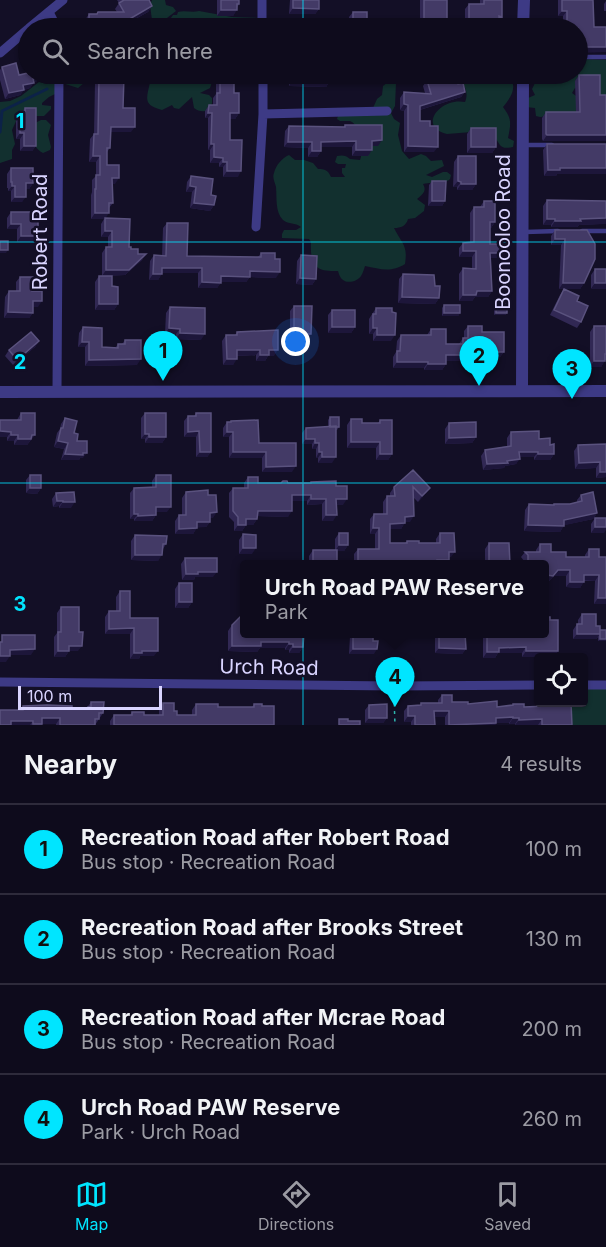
<!DOCTYPE html>
<html lang="en">
<head>
<meta charset="utf-8">
<style>
	:root { --surface:#0e0b1c; --page:#1c1929; --text:#f1f3f6; --muted:#9b9ba3; --line:#2e2b3b; --accent:#00e5ff }
	body { margin:0; font-family:Inter,sans-serif; background:var(--page); color:var(--text) }
	.controls { position:absolute; right:18px; bottom:18px; display:grid; overflow:hidden; border-radius:6px; box-shadow:0 2px 4px #0004 }
	.controls button { width:54px; height:54px; display:grid; place-items:center; padding:0; border:0; border-bottom:2px solid var(--line); background:var(--surface); color:var(--text); font:30px sans-serif }
	.scale { position:absolute; left:18px; bottom:15px; width:144px; box-sizing:border-box; padding-left:6px; border:3px solid #d9d4ff; border-top:0; font-size:16px; line-height:21px; white-space:nowrap; color:#d9d4ff; -webkit-text-stroke:4px #130f26; paint-order:stroke }
	.you { position:absolute; left:296px; top:342px; width:21px; height:21px; margin:-15px; border:4px solid #fff; border-radius:50%; background:#1a73e8; box-shadow:0 0 0 9px #1a73e833 }
	.badge { display:grid; place-items:center; width:39px; height:39px; border-radius:50%; background:var(--accent); color:#111; font-size:20px; font-weight:700 }
	.pin { position:absolute; translate:-50% -50px; filter:drop-shadow(0 2px 3px #0008) }
	.pin::after { content:''; position:absolute; top:32px; width:21px; height:18px; background:inherit; clip-path:polygon(0 0,100% 0,50% 100%) }
	.popup { position:absolute; left:240px; top:560px; width:309px; height:78px; box-sizing:border-box; display:grid; place-content:center; border-radius:6px; background:var(--surface); filter:drop-shadow(0 2px 4px #0005); font-size:20px; white-space:nowrap; color:var(--muted) }
	.popup b { font-size:22px; color:var(--text) }
	.popup::after { content:''; position:absolute; left:50%; top:100%; margin-left:-12px; border:12px solid transparent; border-top-color:var(--surface) }
	.list { margin:0; padding:0; list-style:none }
	h2 { display:flex; justify-content:space-between; align-items:center; height:78px; margin:0; padding:0 24px; font-size:26px }
	h2 small { font-size:20px; font-weight:400; color:var(--muted) }
	.list li { display:grid; grid-template-columns:39px 1fr auto; gap:18px; align-items:center; box-sizing:border-box; height:90px; padding:0 24px; border-top:2px solid var(--line) }
	.list b { display:block; font-size:22px; white-space:nowrap }
	.list p { margin:0; font-size:20px; white-space:nowrap; color:var(--muted) }
	.list em { font-size:20px; font-style:normal; color:var(--muted) }
	.icon { flex:none; width:33px; height:33px; fill:none; stroke:currentColor; stroke-width:2; stroke-linecap:round; stroke-linejoin:round }
	.map { position:relative; flex:none; width:606px; height:725px; overflow:hidden }
	.search { position:absolute; background:var(--surface); box-shadow:0 2px 4px #0004; left:18px; right:18px; top:18px; height:66px; display:flex; align-items:center; gap:15px; box-sizing:border-box; padding:0 21px; border-radius:33px; color:var(--muted); font-size:22px }
	.sheet { height:438px; background:var(--surface) }
	nav { display:flex; justify-content:space-around; align-items:center; box-sizing:border-box; height:84px; border-top:2px solid var(--line); background:var(--surface); font-size:16px; color:var(--muted) }
	nav a { display:grid; justify-items:center; gap:3px }
	nav .on { color:var(--accent) }
	.map>svg:first-child { display:block }
</style>
</head>
<body>
<div class="map">
<svg width="606" height="725" viewBox="0 0 606 725">
	<rect width="100%" height="100%" fill="#130f26"/>
	<path fill="#12302f" d="M 152,0 L 165,0 L 166,5 L 173,7 L 176,11 L 167,18 L 168,22 L 173,15 L 177,15 L 178,12 C 185,10 192,13 199,11 L 232,17 L 262,18 L 262,28 L 171,28 L 168,23 L 169,28 L 138,28 L 145,21 L 149,21 L 152,20 L 150,5 Z
		M 580,59 L 606,60 L 606,100 L 575,88 L 572,93 L 597,111 L 540,117 L 536,116 L 535,108 L 526,107 L 528,98 L 535,95 L 532,89 L 535,83 L 539,78 L 537,74 L 578,74 L 578,60 Z
		M 57,74 L 115,74 L 113,77 L 104,79 L 98,77 L 92,82 L 84,83 L 78,88 L 62,83 L 59,92 L 49,97 L 42,103 L 42,105 L 51,106 L 51,109 L 44,116 L 34,116 L 17,119 L 12,130 L 15,144 L 12,150 L 12,159 L 0,163 L 0,102 L 10,101 L 21,96 L 39,82 L 47,84 L 59,79 Z
		M 142,74 L 211,74 L 213,79 L 210,88 L 200,93 L 209,95 L 212,98 L 212,103 L 209,110 C 204,112 199,112 194,108 L 192,97 L 179,109 L 174,108 L 172,105 L 162,110 C 142,105 147,98 150,82 L 143,81 L 141,79 Z
		M 453,74 L 509,74 L 509,76 C 518,87 511,97 503,107 C 512,119 511,123 508,138 L 514,141 L 513,147 C 500,150 500,145 494,135 L 484,131 L 447,134 C 417,127 440,97 465,102 C 470,90 462,81 453,74 Z
		M 388,82 L 396,83 L 395,106 L 391,113 L 394,119 L 400,123 L 398,135 L 402,151 L 409,159 L 421,154 L 426,156 L 431,161 L 442,160 L 444,166 L 426,175 L 432,177 L 443,172 L 447,172 L 451,175 L 450,179 C 443,186 433,181 423,184 C 427,191 423,194 417,199 L 425,205 L 424,211 L 415,218 L 408,219 C 406,226 401,228 394,228 C 402,244 408,245 405,264 C 391,273 380,269 365,266 C 364,269 363,273 361,276 C 358,281 348,284 343,280 C 340,278 339,274 338,271 C 315,272 310,265 311,242 L 309,239 L 282,238 L 282,234 L 284,230 L 296,230 L 301,227 C 295,222 289,225 283,220 C 275,212 277,198 276,187 C 275,182 272,178 274,173 C 276,165 282,158 289,155 L 295,160 L 304,160 L 313,163 L 318,169 C 325,169 328,170 331,177 L 345,177 L 342,173 L 342,168 L 345,168 L 346,164 L 338,164 L 335,162 L 337,156 C 342,155 346,155 350,159 L 360,160 C 364,151 361,125 350,121 C 349,121 340,121 340,121 L 337,119 L 338,116 L 373,108 L 377,99 L 382,95 L 383,86 Z
		M 41,120 L 46,120 L 51,125 L 48,135 L 51,147 L 50,150 L 43,153 C 30,146 34,136 35,123 Z
		M 584,685 L 606,685 L 606,725 L 569,725 L 568,703 L 584,702 Z"/>
	<g fill="none" stroke-linecap="round" stroke-linejoin="round">
		<path stroke="#0c2248" stroke-width="3" d="M 0,132 L 2,111 L 47,89"/>
		<path stroke="#2fb8b0" stroke-width="1.5" stroke-dasharray="3 4.5" stroke-linecap="butt" d="M 394,696 L 395,725"/>
		<path stroke="#3d3a85" stroke-width="4.5" d="M 578,57 L 606,57
			M 525,145 L 552,145
			M 582,231 L 606,231
			M 525,232 L 558,231"/>
		<path stroke="#3d3a85" stroke-width="9" d="M 262,0 L 262,28
			M 49,12 L 57,28
			M 29,28 L 63,0
			M 0,53 L 28,29
			M 263,114 L 387,111
			M 256,227 L 263,114 L 263,74
			M 57,391 L 59,74
			M 0,682 L 394,686 L 538,685
			M 584,685 L 606,685"/>
		<path stroke="#3d3a85" stroke-width="12" d="M 523,28 L 524,0
			M 522,391 L 523,74
			M 0,392 L 606,391"/>
	</g>
	<path fill="#312854" d="M 117,0 L 149,0 L 152,6 L 148,12 L 121,27 L 121,28 L 85,28 L 85,20 L 89,14 L 97,14 L 98,12 L 117,12 L 115,9 L 119,3 Z
		M 217,0 L 239,0 L 239,4 L 233,16 L 217,16 Z
		M 290,0 L 319,0 L 319,9 L 315,14 L 289,14 Z
		M 420,0 L 447,0 L 447,19 L 443,24 L 441,24 L 441,28 L 418,28 L 420,23 Z
		M 480,0 L 502,0 L 499,28 L 465,28 L 465,9 L 469,4 L 480,4 Z
		M 558,0 L 593,0 L 594,27 L 544,28 L 546,26 L 563,26 L 563,16 L 558,16 Z
		M 606,1 L 606,11 L 604,11 L 604,4 Z
		M 353,12 L 364,28 L 349,28 L 349,17 Z
		M 2,67 L 19,75 L 28,74 L 46,74 L 42,80 L 33,82 L 30,88 L 24,90 L 20,95 L 5,99 L 0,80 L 0,70 Z
		M 117,74 L 142,74 L 139,78 L 124,77 L 123,108 L 131,132 L 111,132 L 110,148 L 107,152 L 107,165 L 115,184 L 112,184 L 113,203 L 109,208 L 105,218 L 131,249 L 138,254 L 146,254 L 142,260 L 125,275 L 102,276 L 102,253 L 106,247 L 108,247 L 108,237 L 101,237 L 101,224 L 104,219 L 91,219 L 91,195 L 92,192 L 92,180 L 96,176 L 96,162 L 89,162 L 90,139 L 94,134 L 95,82 L 99,76 L 117,76 Z
		M 214,74 L 238,74 L 234,78 L 234,93 L 239,113 L 235,119 L 230,119 L 230,140 L 238,177 L 223,177 L 223,167 L 219,167 L 219,163 L 210,163 L 210,150 L 208,150 L 208,118 L 205,118 L 205,111 L 209,105 L 213,105 L 213,98 L 216,94 L 216,80 L 214,80 Z
		M 289,74 L 393,74 L 390,77 L 380,77 L 376,82 L 368,82 L 368,80 L 330,79 L 330,81 L 326,87 L 289,86 Z
		M 579,75 L 600,95 L 606,141 L 543,141 L 542,139 L 542,118 L 546,112 L 576,112 L 575,81 Z
		M 427,80 L 458,84 L 465,92 L 461,97 L 420,110 L 420,121 L 430,126 L 434,152 L 404,152 L 404,111 L 400,110 L 400,98 L 404,92 L 425,93 L 423,86 Z
		M 25,108 L 36,146 L 32,151 L 20,151 L 20,139 L 16,139 L 16,119 Z
		M 345,125 L 378,146 L 372,146 L 368,156 L 352,156 L 352,147 L 321,147 L 321,151 L 317,157 L 308,157 L 308,148 L 284,147 L 285,131 L 289,126 L 344,127 Z
		M 471,128 L 496,147 L 492,153 L 467,153 L 467,134 Z
		M 547,144 L 606,174 L 557,174 L 556,176 L 544,176 L 543,150 Z
		M 458,156 L 476,184 L 472,190 L 457,190 L 457,187 L 453,187 L 454,162 Z
		M 11,168 L 33,183 L 29,189 L 26,189 L 22,202 L 11,202 L 11,191 L 8,191 L 8,188 L 7,188 L 7,174 Z
		M 191,176 L 211,195 L 214,205 L 210,211 L 190,208 L 192,192 L 186,192 L 187,182 Z
		M 432,181 L 445,201 L 442,206 L 428,206 L 429,185 Z
		M 547,200 L 600,224 L 579,225 L 577,227 L 551,227 L 551,225 L 543,225 L 543,206 Z
		M 484,201 L 495,222 L 491,228 L 490,228 L 490,244 L 502,253 L 498,258 L 491,258 L 492,291 L 488,297 L 475,297 L 472,301 L 459,301 L 459,274 L 463,268 L 472,268 L 472,257 L 459,257 L 459,248 L 463,243 L 470,243 L 470,213 L 474,207 L 480,207 Z
		M 11,212 L 38,212 L 34,242 L 17,242 L 17,229 L 7,229 L 7,218 Z
		M 167,223 L 187,256 L 258,257 L 261,253 L 276,278 L 250,277 L 246,282 L 221,282 L 217,288 L 198,288 L 198,273 L 162,273 L 158,280 L 149,280 L 150,261 L 154,255 L 162,256 L 163,228 Z
		M 555,230 L 587,230 L 584,283 L 580,289 L 564,289 L 577,301 L 581,322 L 577,328 L 550,315 L 560,295 L 564,289 L 559,289 L 561,245 L 551,245 L 551,236 Z
		M 301,255 L 316,279 L 312,285 L 296,284 L 297,261 Z
		M 595,269 L 606,269 L 591,289 L 591,275 Z
		M 403,274 L 435,286 L 439,298 L 435,304 L 398,303 L 399,279 Z
		M 99,276 L 112,286 L 118,304 L 114,310 L 95,310 L 95,282 Z
		M 20,277 L 32,291 L 38,307 L 33,307 L 33,313 L 29,318 L 4,318 L 5,297 L 9,291 L 16,291 L 16,282 Z
		M 496,304 L 507,313 L 505,315 L 494,315 L 494,307 Z
		M 444,305 L 460,313 L 458,316 L 442,316 L 442,308 Z
		M 294,306 L 307,340 L 300,340 L 300,335 L 290,335 L 290,311 Z
		M 170,307 L 201,340 L 176,339 L 176,334 L 165,334 L 166,313 Z
		M 376,308 L 391,341 L 373,341 L 373,334 L 369,334 L 369,319 Z
		M 332,310 L 355,327 L 351,333 L 328,333 L 328,315 Z
		M 468,326 L 482,332 L 504,352 L 500,357 L 491,357 L 491,355 L 476,355 L 472,361 L 446,361 L 446,364 L 442,370 L 424,370 L 424,368 L 393,368 L 393,357 L 396,352 L 397,341 L 401,335 L 427,335 L 431,329 L 446,344 L 459,344 L 463,338 L 464,338 L 464,331 Z
		M 594,326 L 606,326 L 606,360 L 605,360 L 601,367 L 590,367 L 590,332 Z
		M 83,327 L 102,347 L 115,348 L 118,344 L 122,344 L 125,340 L 137,365 L 85,366 L 85,347 L 78,347 L 79,333 Z
		M 237,332 L 274,356 L 268,356 L 265,361 L 256,361 L 256,355 L 237,356 L 233,365 L 223,365 L 222,341 L 226,335 L 235,335 Z
		M 39,341 L 35,347 L 13,365 L 5,356 L 9,350 Z
		M 21,413 L 35,435 L 27,445 L 14,445 L 14,441 L 7,441 L 7,437 Z
		M 145,413 L 166,437 L 162,443 L 145,443 L 145,439 L 141,439 L 141,418 Z
		M 196,413 L 211,452 L 207,457 L 196,457 L 196,437 L 184,437 L 184,421 L 188,416 L 194,416 Z
		M 330,417 L 339,427 L 337,430 L 336,430 L 332,463 L 318,463 L 318,458 L 316,458 L 316,449 L 312,449 L 312,444 L 302,444 L 302,433 L 306,428 L 328,427 L 328,420 Z
		M 65,418 L 74,433 L 83,458 L 80,458 L 79,460 L 61,460 L 64,449 L 54,447 L 57,433 L 60,429 L 61,424 Z
		M 351,419 L 362,423 L 378,423 L 380,420 L 392,454 L 388,460 L 376,460 L 376,448 L 347,448 L 347,425 Z
		M 231,421 L 259,443 L 292,472 L 262,472 L 262,458 L 229,458 L 229,437 L 223,437 L 223,428 L 227,422 L 230,422 Z
		M 449,423 L 476,437 L 472,443 L 445,444 L 445,429 Z
		M 511,432 L 539,439 L 550,445 L 554,454 L 550,460 L 534,460 L 534,457 L 520,457 L 516,464 L 505,466 L 504,468 L 483,470 L 481,456 L 485,450 L 507,446 L 507,438 Z
		M 606,444 L 606,477 L 596,478 L 596,468 L 575,469 L 574,451 L 578,445 Z
		M 30,475 L 41,488 L 37,494 L 26,493 L 26,480 Z
		M 156,475 L 167,512 L 156,512 L 156,515 L 152,521 L 134,521 L 134,519 L 130,519 L 130,493 L 134,488 L 152,487 L 152,481 Z
		M 248,477 L 258,483 L 310,483 L 311,482 L 336,486 L 343,505 L 336,505 L 333,521 L 322,521 L 322,504 L 307,505 L 307,501 L 292,501 L 288,517 L 257,516 L 257,519 L 253,525 L 246,525 L 242,531 L 234,531 L 234,522 L 229,517 L 229,493 L 233,488 L 244,488 L 244,483 Z
		M 394,487 L 430,488 L 426,493 L 418,502 L 413,497 L 410,522 L 405,522 L 401,529 L 390,529 L 390,543 L 405,543 L 407,541 L 419,543 L 436,543 L 436,539 L 440,533 L 451,557 L 449,557 L 445,564 L 354,564 L 354,554 L 358,549 L 375,549 L 375,534 L 370,534 L 370,519 L 374,514 L 383,514 L 383,502 L 387,496 L 390,496 L 390,493 Z
		M 186,492 L 208,495 L 213,518 L 210,518 L 210,522 L 206,527 L 197,527 L 193,534 L 175,534 L 175,521 L 179,515 L 182,515 L 182,498 Z
		M 56,493 L 71,508 L 59,508 L 59,506 L 53,507 L 52,499 Z
		M 581,495 L 597,513 L 593,519 L 564,525 L 560,532 L 524,531 L 525,510 L 529,504 L 553,505 L 554,504 L 570,504 L 577,502 L 577,500 Z
		M 595,518 L 604,533 L 591,533 L 591,524 Z
		M 339,533 L 348,545 L 344,551 L 337,551 L 337,564 L 309,564 L 309,556 L 313,550 L 335,550 L 335,539 Z
		M 243,534 L 252,554 L 239,554 L 239,540 Z
		M 135,535 L 166,544 L 163,549 L 158,561 L 131,560 L 131,541 Z
		M 489,543 L 510,564 L 485,564 L 485,549 Z
		M 540,544 L 551,552 L 566,557 L 585,557 L 585,555 L 589,549 L 599,557 L 606,604 L 594,604 L 595,581 L 584,581 L 580,588 L 566,587 L 566,576 L 554,576 L 549,581 L 545,581 L 545,564 L 524,564 L 524,561 L 521,557 L 525,552 L 536,552 L 536,550 Z
		M 185,558 L 213,577 L 195,577 L 194,580 L 182,580 L 181,564 Z
		M 179,583 L 192,602 L 188,608 L 175,608 L 175,589 Z
		M 120,591 L 130,618 L 154,656 L 140,656 L 139,659 L 130,659 L 130,634 L 105,634 L 105,617 L 109,611 L 116,611 L 116,597 Z
		M 61,607 L 78,651 L 69,651 L 65,657 L 54,657 L 54,637 L 57,633 L 57,613 Z
		M 582,614 L 600,630 L 606,630 L 606,641 L 598,641 L 598,637 L 596,639 L 573,639 L 573,630 L 577,624 L 578,624 L 578,620 Z
		M 550,620 L 558,651 L 554,657 L 522,657 L 522,653 L 498,653 L 495,658 L 483,658 L 483,637 L 465,637 L 466,649 L 462,654 L 435,653 L 435,633 L 545,633 Z
		M 232,625 L 245,633 L 304,633 L 303,647 L 299,653 L 289,653 L 289,650 L 285,650 L 285,648 L 260,648 L 257,652 L 228,651 L 228,631 Z
		M 321,633 L 373,633 L 374,654 L 349,654 L 350,636 L 321,636 Z
		M 442,695 L 452,702 L 497,707 L 512,706 L 513,704 L 524,707 L 545,706 L 547,704 L 572,725 L 515,725 L 515,724 L 509,724 L 509,723 L 496,723 L 495,725 L 445,725 L 445,717 L 435,717 L 435,725 L 411,725 L 411,722 L 404,722 L 404,711 L 408,706 L 420,705 L 421,703 L 438,703 L 438,700 Z
		M 91,702 L 103,713 L 95,725 L 56,725 L 56,724 L 42,724 L 42,725 L 0,725 L 20,710 L 23,706 L 86,709 Z
		M 163,703 L 174,711 L 177,715 L 192,715 L 192,710 L 196,704 L 218,707 L 252,707 L 254,704 L 262,706 L 274,725 L 110,725 L 110,721 L 114,715 L 130,715 L 132,712 L 144,715 L 159,715 L 159,709 Z
		M 369,705 L 387,718 L 383,723 L 365,723 L 365,710 Z"/>
	<path fill="#1d163a" d="M 152,6 L 148,12 L 118,28 L 121,24 Z
		M 293,8 L 319,9 L 315,14 L 289,14 Z
		M 221,10 L 237,10 L 233,16 L 217,16 Z
		M 562,11 L 567,11 L 563,16 L 558,16 Z
		M 441,19 L 447,19 L 443,24 L 437,24 Z
		M 469,22 L 483,23 L 480,28 L 465,28 Z
		M 353,24 L 367,25 L 364,28 L 350,28 Z
		M 578,47 L 606,47 L 606,52 L 578,53 Z
		M 46,74 L 42,80 L 33,82 L 37,76 Z
		M 119,74 L 142,74 L 139,78 L 117,77 Z
		M 330,74 L 372,74 L 368,80 L 327,79 Z
		M 378,74 L 393,74 L 390,77 L 380,77 L 376,82 L 368,82 L 372,76 Z
		M 217,75 L 220,75 L 216,80 L 214,80 Z
		M 414,75 L 426,75 L 424,78 L 412,78 Z
		M 293,80 L 330,81 L 326,87 L 289,86 Z
		M 34,83 L 30,88 L 24,90 L 20,95 L 5,99 L 9,93 L 23,85 Z
		M 465,92 L 461,97 L 416,111 L 420,106 Z
		M 404,104 L 408,105 L 404,111 L 400,110 Z
		M 208,113 L 212,113 L 208,118 L 205,118 Z
		M 230,113 L 239,113 L 235,119 L 226,119 Z
		M 111,127 L 135,127 L 131,132 L 107,132 Z
		M 20,133 L 24,133 L 20,139 L 16,139 Z
		M 547,135 L 606,135 L 606,141 L 543,141 Z
		M 382,140 L 378,146 L 368,146 L 372,141 Z
		M 356,141 L 352,147 L 317,147 L 321,142 Z
		M 288,142 L 312,142 L 308,148 L 284,147 Z
		M 211,144 L 214,144 L 210,150 L 208,150 Z
		M 24,146 L 36,146 L 32,151 L 20,151 Z
		M 408,146 L 438,147 L 434,152 L 404,152 Z
		M 471,147 L 496,147 L 492,153 L 467,153 Z
		M 356,150 L 372,150 L 368,156 L 352,156 Z
		M 312,151 L 321,151 L 317,157 L 308,157 Z
		M 93,156 L 100,156 L 96,162 L 89,162 Z
		M 214,157 L 223,158 L 219,163 L 210,163 Z
		M 223,162 L 227,162 L 223,167 L 219,167 Z
		M 560,168 L 606,168 L 606,174 L 557,174 L 556,176 L 544,176 L 548,170 Z
		M 227,171 L 241,171 L 238,177 L 223,177 Z
		M 112,178 L 119,178 L 115,184 L 108,184 Z
		M 458,181 L 461,182 L 457,187 L 453,187 Z
		M 26,183 L 33,183 L 29,189 L 22,189 Z
		M 461,184 L 476,184 L 472,190 L 457,190 Z
		M 12,186 L 15,186 L 11,191 L 8,191 Z
		M 190,186 L 196,187 L 192,192 L 186,192 Z
		M 15,197 L 26,197 L 22,202 L 11,202 Z
		M 432,201 L 445,201 L 442,206 L 428,206 Z
		M 194,203 L 214,205 L 210,211 L 190,208 Z
		M 95,213 L 109,213 L 105,219 L 91,219 Z
		M 606,218 L 606,224 L 579,225 L 577,227 L 551,227 L 555,221 L 580,219 Z
		M 547,219 L 555,219 L 551,225 L 543,225 Z
		M 490,222 L 495,222 L 491,228 L 486,228 Z
		M 11,224 L 21,224 L 17,229 L 7,229 Z
		M 105,231 L 112,231 L 108,237 L 101,237 Z
		M 21,236 L 38,236 L 34,242 L 17,242 Z
		M 555,239 L 565,239 L 561,245 L 551,245 Z
		M 0,250 L 8,250 L 6,253 L 0,253 Z
		M 463,251 L 476,251 L 472,257 L 459,257 Z
		M 490,253 L 502,253 L 498,258 L 486,258 Z
		M 146,254 L 142,260 L 125,275 L 102,276 L 106,270 Z
		M 162,268 L 202,268 L 198,273 L 158,273 Z
		M 250,271 L 280,272 L 276,278 L 250,277 L 246,282 L 217,282 L 221,276 Z
		M 153,274 L 162,274 L 158,280 L 149,280 Z
		M 300,278 L 316,279 L 312,285 L 296,284 Z
		M 202,282 L 221,283 L 217,288 L 198,288 Z
		M 563,283 L 584,283 L 580,289 L 559,289 Z
		M 595,283 L 606,283 L 606,289 L 591,289 Z
		M 477,291 L 492,291 L 488,297 L 475,297 L 472,301 L 459,301 L 463,295 Z
		M 402,297 L 439,298 L 435,304 L 398,303 Z
		M 33,301 L 42,301 L 38,307 L 29,307 Z
		M 99,304 L 118,304 L 114,310 L 95,310 Z
		M 8,312 L 33,313 L 29,318 L 4,318 Z
		M 444,313 L 460,313 L 458,316 L 442,316 Z
		M 496,313 L 507,313 L 505,315 L 494,315 Z
		M 332,327 L 355,327 L 351,333 L 328,333 Z
		M 169,328 L 180,329 L 176,334 L 165,334 Z
		M 373,328 L 377,328 L 373,334 L 369,334 Z
		M 294,330 L 304,330 L 300,335 L 290,335 Z
		M 180,333 L 205,334 L 201,340 L 176,339 Z
		M 304,334 L 311,334 L 307,340 L 300,340 Z
		M 377,335 L 395,335 L 391,341 L 373,341 Z
		M 39,341 L 35,347 L 13,365 L 17,360 Z
		M 82,342 L 89,342 L 85,347 L 78,347 Z
		M 476,349 L 495,349 L 491,355 L 476,355 L 472,361 L 442,361 L 446,355 Z
		M 237,350 L 260,350 L 256,355 L 233,356 Z
		M 269,350 L 278,350 L 274,356 L 268,356 L 265,361 L 256,361 L 260,355 Z
		M 495,352 L 504,352 L 500,357 L 491,357 Z
		M 141,359 L 137,365 L 85,366 L 89,360 Z
		M 227,359 L 237,359 L 233,365 L 223,365 Z
		M 594,361 L 605,361 L 601,367 L 590,367 Z
		M 397,362 L 428,362 L 424,368 L 393,368 Z
		M 428,364 L 446,364 L 442,370 L 424,370 Z
		M 0,431 L 11,432 L 7,437 L 0,437 Z
		M 199,431 L 196,437 L 184,437 L 188,432 Z
		M 227,432 L 233,432 L 229,437 L 223,437 Z
		M 145,434 L 149,434 L 145,439 L 141,439 Z
		M 11,435 L 18,435 L 14,441 L 7,441 Z
		M 32,435 L 35,435 L 27,445 L 14,445 L 18,439 Z
		M 149,437 L 166,437 L 162,443 L 145,443 Z
		M 476,437 L 472,443 L 445,444 L 449,438 Z
		M 306,439 L 315,439 L 312,444 L 302,444 Z
		M 58,441 L 68,443 L 64,449 L 54,447 Z
		M 351,442 L 380,442 L 376,448 L 347,448 Z
		M 315,443 L 319,443 L 316,449 L 312,449 Z
		M 200,452 L 211,452 L 207,457 L 196,457 Z
		M 233,452 L 266,452 L 262,458 L 229,458 Z
		M 319,452 L 322,452 L 318,458 L 316,458 Z
		M 519,452 L 538,452 L 534,457 L 515,457 Z
		M 83,453 L 87,453 L 83,458 L 80,458 L 79,460 L 61,460 L 65,454 Z
		M 380,454 L 392,454 L 388,460 L 376,460 Z
		M 538,454 L 554,454 L 550,460 L 534,460 Z
		M 322,457 L 336,457 L 332,463 L 318,463 Z
		M 520,459 L 516,464 L 505,466 L 504,468 L 483,470 L 487,464 Z
		M 600,462 L 596,468 L 575,469 L 579,463 Z
		M 296,466 L 292,472 L 262,472 L 266,467 Z
		M 600,472 L 606,472 L 606,477 L 596,478 Z
		M 30,488 L 41,488 L 37,494 L 26,493 Z
		M 430,488 L 426,493 L 418,502 L 422,496 Z
		M 292,495 L 311,495 L 307,501 L 288,501 Z
		M 311,499 L 326,499 L 322,504 L 307,505 Z
		M 336,499 L 347,499 L 343,505 L 332,505 Z
		M 57,501 L 63,501 L 59,506 L 53,507 Z
		M 63,502 L 75,502 L 71,508 L 59,508 Z
		M 156,507 L 171,507 L 167,512 L 152,512 Z
		M 258,511 L 292,511 L 288,517 L 254,516 Z
		M 217,512 L 213,518 L 206,518 L 210,513 Z
		M 597,513 L 593,519 L 561,526 L 564,526 L 560,532 L 524,531 L 528,525 L 564,520 Z
		M 134,514 L 138,514 L 134,519 L 130,519 Z
		M 156,515 L 152,521 L 134,521 L 138,516 Z
		M 326,515 L 337,515 L 333,521 L 322,521 Z
		M 414,516 L 410,522 L 401,522 L 405,517 Z
		M 246,519 L 257,519 L 253,525 L 242,525 Z
		M 197,522 L 210,522 L 206,527 L 193,528 Z
		M 405,523 L 401,529 L 386,529 L 390,524 Z
		M 238,525 L 246,525 L 242,531 L 234,531 Z
		M 595,527 L 606,527 L 606,530 L 604,533 L 591,533 Z
		M 197,528 L 193,534 L 175,534 L 179,529 Z
		M 373,528 L 379,528 L 375,534 L 370,534 Z
		M 339,545 L 348,545 L 344,551 L 335,551 Z
		M 243,548 L 256,548 L 252,554 L 239,554 Z
		M 449,552 L 455,552 L 451,557 L 445,557 Z
		M 135,555 L 162,555 L 158,561 L 131,560 Z
		M 437,560 L 449,560 L 445,564 L 434,564 Z
		M 358,562 L 366,562 L 364,564 L 356,564 Z
		M 558,570 L 570,570 L 566,576 L 554,576 L 549,581 L 545,581 L 545,578 L 547,575 Z
		M 198,572 L 217,572 L 213,577 L 195,577 L 194,580 L 182,580 L 186,574 Z
		M 584,575 L 599,575 L 595,581 L 580,580 Z
		M 570,582 L 584,582 L 580,588 L 566,587 Z
		M 598,598 L 606,598 L 606,604 L 594,604 Z
		M 179,602 L 192,602 L 188,608 L 175,608 Z
		M 134,628 L 130,634 L 105,634 L 109,629 Z
		M 322,633 L 351,633 L 350,636 L 321,636 Z
		M 464,633 L 486,633 L 483,637 L 461,637 Z
		M 577,634 L 600,634 L 596,639 L 573,639 Z
		M 600,639 L 606,639 L 606,641 L 598,641 Z
		M 261,642 L 289,642 L 285,648 L 260,648 L 257,652 L 228,651 L 232,646 Z
		M 289,644 L 293,644 L 289,650 L 285,650 Z
		M 69,646 L 82,646 L 78,651 L 69,651 L 65,657 L 54,657 L 58,651 Z
		M 293,647 L 303,647 L 299,653 L 289,653 Z
		M 526,647 L 522,653 L 498,653 L 495,658 L 483,658 L 487,652 L 499,648 Z
		M 439,648 L 466,649 L 462,654 L 435,653 Z
		M 35,649 L 31,655 L 6,655 L 10,650 Z
		M 353,649 L 377,649 L 374,654 L 349,654 Z
		M 142,651 L 158,651 L 154,656 L 140,656 L 139,659 L 130,659 L 134,653 Z
		M 526,651 L 558,651 L 554,657 L 522,657 Z
		M 0,656 L 10,656 L 6,662 L 0,662 Z
		M 434,711 L 449,711 L 445,717 L 430,717 Z
		M 408,716 L 415,716 L 411,722 L 404,722 Z
		M 513,717 L 509,723 L 493,723 L 496,723 L 495,725 L 467,725 L 468,724 L 496,718 Z
		M 42,718 L 60,718 L 56,724 L 38,724 Z
		M 369,718 L 387,718 L 383,723 L 365,723 Z
		M 513,718 L 519,718 L 515,724 L 509,724 Z
		M 542,719 L 538,725 L 515,725 L 519,720 Z
		M 11,721 L 33,721 L 30,725 L 8,725 Z"/>
	<path fill="#433a66" stroke="#5a527e" stroke-width="1.5" d="M 124,0 L 149,0 L 152,6 L 121,24 L 121,28 L 89,28 L 89,14 L 97,14 L 98,12 L 124,12 L 119,3 Z
		M 221,0 L 239,0 L 239,4 L 237,4 L 237,10 L 221,10 Z
		M 293,0 L 319,0 L 319,9 L 293,8 Z
		M 424,0 L 447,0 L 447,19 L 441,19 L 441,28 L 422,28 L 422,21 L 424,21 Z
		M 484,0 L 502,0 L 502,17 L 499,16 L 499,28 L 483,28 L 483,23 L 469,22 L 469,4 L 484,4 Z
		M 562,0 L 593,0 L 594,27 L 606,27 L 606,47 L 578,47 L 578,28 L 546,28 L 546,26 L 567,27 L 567,11 L 562,11 Z
		M 353,12 L 367,12 L 367,25 L 353,24 Z
		M 16,63 L 19,75 L 28,73 L 28,74 L 32,74 L 34,83 L 23,85 L 24,90 L 9,93 L 2,67 Z
		M 36,74 L 46,74 L 37,76 Z
		M 217,74 L 234,74 L 234,93 L 239,93 L 239,113 L 230,113 L 230,140 L 242,140 L 241,171 L 227,171 L 227,162 L 223,162 L 223,158 L 214,157 L 214,144 L 211,144 L 212,113 L 208,113 L 209,105 L 217,105 L 217,93 L 220,93 L 220,75 L 217,75 Z
		M 293,74 L 331,74 L 330,81 L 293,80 Z
		M 350,74 L 380,74 L 380,76 L 372,76 L 372,74 Z
		M 415,74 L 426,74 L 426,75 L 414,75 Z
		M 450,74 L 455,74 L 458,84 L 463,83 L 465,92 L 420,106 L 420,121 L 430,121 L 430,126 L 438,126 L 438,147 L 408,146 L 408,105 L 404,104 L 404,92 L 431,94 L 427,80 Z
		M 579,75 L 600,75 L 600,95 L 606,95 L 606,135 L 547,135 L 546,134 L 546,112 L 580,112 Z
		M 99,76 L 124,76 L 123,108 L 135,108 L 135,127 L 111,127 L 110,148 L 107,148 L 107,165 L 119,165 L 119,178 L 112,178 L 113,203 L 109,203 L 109,213 L 95,213 L 95,189 L 96,189 L 96,175 L 100,175 L 100,156 L 93,156 L 94,134 L 98,134 Z
		M 25,108 L 36,108 L 36,146 L 24,146 L 24,133 L 20,133 L 20,113 L 25,113 Z
		M 345,125 L 382,125 L 382,140 L 372,141 L 372,150 L 356,150 L 356,141 L 321,142 L 321,151 L 312,151 L 312,142 L 288,142 L 289,126 L 345,127 Z
		M 471,128 L 496,128 L 496,147 L 471,147 Z
		M 547,144 L 606,144 L 606,168 L 560,168 L 560,170 L 548,170 Z
		M 458,156 L 476,156 L 476,184 L 461,184 L 461,182 L 458,181 Z
		M 11,168 L 33,168 L 33,183 L 26,183 L 26,197 L 15,197 L 15,186 L 12,186 L 12,182 L 11,182 Z
		M 191,176 L 213,179 L 211,195 L 216,196 L 214,205 L 194,203 L 196,187 L 190,186 Z
		M 432,181 L 446,181 L 445,201 L 432,201 Z
		M 547,200 L 606,201 L 606,218 L 580,219 L 581,221 L 555,221 L 555,219 L 547,219 Z
		M 484,201 L 495,201 L 495,222 L 490,222 L 490,244 L 502,244 L 502,253 L 490,253 L 492,291 L 477,291 L 476,295 L 463,295 L 463,268 L 476,269 L 476,251 L 463,251 L 463,243 L 474,242 L 474,207 L 484,207 Z
		M 11,212 L 38,212 L 38,236 L 21,236 L 21,224 L 11,224 Z
		M 105,218 L 130,219 L 129,247 L 131,247 L 131,249 L 138,249 L 138,254 L 146,254 L 129,270 L 106,270 L 106,247 L 112,247 L 112,231 L 105,231 Z
		M 167,223 L 188,223 L 187,256 L 261,257 L 261,253 L 275,253 L 275,259 L 280,259 L 280,272 L 250,271 L 250,277 L 221,276 L 221,283 L 202,282 L 202,268 L 162,268 L 162,274 L 153,274 L 154,255 L 166,256 Z
		M 555,230 L 587,230 L 595,244 L 595,259 L 584,283 L 563,283 L 565,239 L 555,239 Z
		M 0,241 L 8,241 L 8,250 L 0,250 Z
		M 301,255 L 317,256 L 316,279 L 300,278 Z
		M 595,269 L 606,269 L 606,283 L 595,283 Z
		M 403,274 L 434,275 L 435,286 L 440,286 L 439,298 L 402,297 Z
		M 99,276 L 112,276 L 112,286 L 118,287 L 118,304 L 99,304 Z
		M 20,277 L 33,277 L 32,291 L 42,291 L 42,301 L 33,301 L 33,313 L 8,312 L 9,291 L 20,291 Z
		M 564,289 L 579,296 L 577,301 L 588,306 L 581,322 L 554,310 Z
		M 496,304 L 507,304 L 507,313 L 496,313 Z
		M 444,305 L 460,305 L 460,313 L 444,313 Z
		M 294,306 L 312,306 L 311,334 L 304,334 L 304,330 L 294,330 Z
		M 170,307 L 205,308 L 205,334 L 180,333 L 180,329 L 169,328 Z
		M 376,308 L 392,308 L 392,312 L 396,313 L 395,335 L 377,335 L 377,328 L 373,328 L 373,314 L 376,314 Z
		M 332,310 L 355,310 L 355,327 L 332,327 Z
		M 468,326 L 482,326 L 482,332 L 504,332 L 504,352 L 495,352 L 495,349 L 476,349 L 476,355 L 446,355 L 446,364 L 428,364 L 428,362 L 397,362 L 397,351 L 400,351 L 401,335 L 431,335 L 431,329 L 446,329 L 446,344 L 463,344 L 463,338 L 468,338 Z
		M 594,326 L 606,326 L 606,354 L 605,354 L 605,361 L 594,361 Z
		M 83,327 L 102,328 L 102,347 L 118,348 L 118,344 L 125,344 L 125,340 L 141,340 L 141,359 L 89,360 L 89,342 L 82,342 Z
		M 278,330 L 278,350 L 269,350 L 269,355 L 260,355 L 260,350 L 237,350 L 237,359 L 227,359 L 226,335 L 237,335 L 237,332 Z
		M 31,332 L 39,341 L 17,360 L 9,350 Z
		M 21,413 L 35,413 L 35,435 L 32,435 L 31,439 L 18,439 L 18,435 L 11,435 L 11,432 L 0,431 L 0,420 L 21,420 Z
		M 145,413 L 166,413 L 166,437 L 149,437 L 149,434 L 145,434 Z
		M 196,413 L 211,413 L 211,452 L 200,452 L 199,431 L 188,432 L 188,416 L 196,416 Z
		M 330,417 L 339,417 L 339,427 L 330,427 Z
		M 65,418 L 77,421 L 74,433 L 78,434 L 77,441 L 87,441 L 87,453 L 83,453 L 83,455 L 65,454 L 68,443 L 58,441 L 61,428 L 63,428 Z
		M 351,419 L 362,419 L 362,423 L 380,423 L 380,420 L 392,420 L 392,454 L 380,454 L 380,442 L 351,442 Z
		M 258,420 L 259,443 L 296,443 L 296,466 L 266,467 L 266,452 L 233,452 L 233,432 L 227,432 L 227,422 L 231,422 L 231,421 Z
		M 476,422 L 476,437 L 449,438 L 449,423 Z
		M 336,426 L 336,457 L 322,457 L 322,452 L 319,452 L 319,443 L 315,443 L 315,439 L 306,439 L 306,428 Z
		M 539,431 L 539,439 L 550,438 L 550,445 L 554,444 L 554,454 L 538,454 L 538,452 L 519,452 L 520,459 L 507,461 L 508,463 L 487,464 L 485,450 L 511,446 L 511,432 Z
		M 606,444 L 606,472 L 600,472 L 600,462 L 579,463 L 578,445 Z
		M 413,470 L 430,488 L 422,496 L 413,487 L 414,516 L 405,517 L 405,523 L 390,524 L 390,543 L 407,543 L 407,541 L 419,541 L 419,543 L 440,543 L 440,533 L 454,533 L 455,552 L 449,552 L 449,560 L 437,560 L 437,564 L 366,564 L 366,562 L 358,562 L 358,549 L 379,549 L 379,528 L 373,528 L 374,514 L 387,514 L 387,496 L 395,496 L 394,487 Z
		M 30,475 L 41,475 L 41,488 L 30,488 Z
		M 156,475 L 171,475 L 171,507 L 156,507 L 156,515 L 138,516 L 138,514 L 134,514 L 134,488 L 156,487 Z
		M 248,477 L 258,477 L 258,483 L 281,483 L 283,481 L 287,481 L 288,483 L 311,483 L 311,482 L 336,481 L 336,486 L 347,486 L 347,499 L 336,499 L 337,515 L 326,515 L 326,499 L 311,499 L 311,495 L 292,495 L 292,511 L 258,511 L 257,519 L 246,519 L 246,525 L 238,525 L 238,517 L 233,511 L 233,488 L 248,488 Z
		M 208,490 L 208,495 L 216,495 L 217,512 L 210,513 L 210,522 L 197,522 L 197,528 L 179,529 L 179,515 L 186,515 L 186,492 Z
		M 74,492 L 75,502 L 63,502 L 63,501 L 57,501 L 56,493 Z
		M 593,492 L 597,513 L 564,520 L 564,526 L 528,525 L 529,504 L 554,505 L 554,504 L 570,504 L 582,501 L 581,495 Z
		M 595,518 L 606,518 L 606,527 L 595,527 Z
		M 339,533 L 348,533 L 348,545 L 339,545 Z
		M 243,534 L 256,535 L 256,548 L 243,548 Z
		M 135,535 L 167,536 L 166,544 L 163,544 L 162,555 L 135,555 Z
		M 489,543 L 509,543 L 510,564 L 489,564 Z
		M 540,544 L 551,544 L 551,552 L 566,552 L 566,557 L 589,557 L 589,549 L 599,549 L 599,557 L 606,557 L 606,598 L 598,598 L 599,575 L 584,575 L 584,582 L 570,582 L 570,570 L 558,570 L 553,576 L 547,575 L 545,574 L 545,564 L 537,564 L 536,563 L 536,564 L 528,564 L 528,555 L 525,552 L 540,552 Z
		M 313,550 L 337,550 L 337,564 L 313,564 Z
		M 185,558 L 217,558 L 217,572 L 198,572 L 198,574 L 186,574 Z
		M 179,583 L 192,583 L 192,602 L 179,602 Z
		M 120,591 L 130,591 L 130,618 L 158,618 L 158,651 L 142,651 L 142,653 L 134,653 L 134,628 L 109,629 L 109,611 L 120,611 Z
		M 61,607 L 79,607 L 79,632 L 83,632 L 82,646 L 69,646 L 69,651 L 58,651 L 58,632 L 61,632 Z
		M 245,612 L 245,633 L 304,633 L 303,647 L 293,647 L 293,644 L 289,644 L 289,642 L 261,642 L 261,646 L 232,646 L 232,625 Z
		M 582,614 L 596,614 L 596,626 L 600,626 L 600,634 L 577,634 L 577,624 L 582,624 Z
		M 545,617 L 550,617 L 550,620 L 558,620 L 558,651 L 526,651 L 526,647 L 499,648 L 499,652 L 487,652 L 487,633 L 545,633 Z
		M 600,630 L 606,630 L 606,639 L 600,639 Z
		M 353,633 L 373,633 L 373,641 L 378,641 L 377,649 L 353,649 Z
		M 439,633 L 465,633 L 466,649 L 439,648 Z
		M 2,635 L 35,635 L 35,649 L 10,650 L 10,656 L 0,656 L 0,642 L 2,642 Z
		M 442,695 L 452,695 L 452,702 L 468,702 L 468,704 L 497,701 L 497,707 L 513,705 L 513,704 L 524,704 L 524,707 L 547,706 L 547,704 L 571,703 L 572,725 L 542,725 L 542,719 L 519,720 L 519,718 L 513,718 L 513,717 L 496,718 L 496,723 L 449,725 L 449,711 L 434,711 L 435,725 L 415,725 L 415,716 L 408,716 L 408,706 L 421,705 L 421,703 L 442,703 Z
		M 91,702 L 104,702 L 103,713 L 99,713 L 99,719 L 95,719 L 95,725 L 60,725 L 60,718 L 42,718 L 42,724 L 33,724 L 33,721 L 11,721 L 11,725 L 0,725 L 0,710 L 23,710 L 23,706 L 47,705 L 72,706 L 72,709 L 88,709 L 88,707 L 91,707 Z
		M 163,703 L 174,703 L 174,711 L 177,711 L 177,715 L 196,715 L 196,704 L 218,704 L 218,707 L 254,707 L 254,704 L 262,704 L 262,706 L 274,706 L 274,725 L 114,725 L 114,715 L 132,715 L 132,712 L 144,712 L 144,715 L 163,715 Z
		M 387,704 L 387,718 L 369,718 L 369,705 Z
		M 339,719 L 348,719 L 348,721 L 360,721 L 360,725 L 339,725 Z"/>
	<path fill="none" stroke="#00e5ff" stroke-width="1.5" stroke-opacity="0.55" d="M 303,0 L 303,28M 303,74 L 303,725M 0,242 L 606,242M 0,483 L 606,483"/>
	<g text-anchor="middle" stroke-width="5" stroke-linejoin="round" paint-order="stroke">
		<g font-size="20" fill="#d9d4ff" stroke="#130f26">
			<text transform="translate(40 232) rotate(-90)" y="7">Robert Road</text>
			<text transform="translate(503 232) rotate(-90)" y="7">Boonooloo Road</text>
			<text transform="translate(269 667) rotate(1)" y="7">Urch Road</text>
		</g>
	</g>
	<g font-size="20" text-anchor="middle" font-weight="bold" fill="#00e5ff" stroke="#130f26" stroke-width="5" stroke-linejoin="round" paint-order="stroke">
		<text x="20" y="128">1</text>
		<text x="20" y="369">2</text>
		<text x="20" y="611">3</text>
	</g>
</svg>
<div class="controls">
<button><svg class="icon" aria-label="locate" viewBox="0 0 24 24"><circle cx="12" cy="12" r="6"/><path d="M12 2v4M12 18v4M2 12h4M18 12h4"/></svg></button>
</div>
<div class="scale">100 m</div>
<div class="you"></div>
<div class="pin badge" style="left:163px;top:381px">1</div>
<div class="pin badge" style="left:479px;top:386px">2</div>
<div class="pin badge" style="left:572px;top:399px">3</div>
<div class="pin badge" style="left:395px;top:707px">4</div>
<div class="popup"><b>Urch Road PAW Reserve</b>Park</div>
<div class="search"><svg class="icon" aria-label="search" viewBox="0 0 24 24"><circle cx="10" cy="10" r="6"/><path d="M15 15l6 6"/></svg>Search here</div>
</div>
<section class="sheet">
<h2>Nearby<small>4 results</small></h2>
<ul class="list">
<li><span class="badge">1</span><div><b>Recreation Road after Robert Road</b><p>Bus stop · Recreation Road</p></div><em>100 m</em></li>
<li><span class="badge">2</span><div><b>Recreation Road after Brooks Street</b><p>Bus stop · Recreation Road</p></div><em>130 m</em></li>
<li><span class="badge">3</span><div><b>Recreation Road after Mcrae Road</b><p>Bus stop · Recreation Road</p></div><em>200 m</em></li>
<li><span class="badge">4</span><div><b>Urch Road PAW Reserve</b><p>Park · Urch Road</p></div><em>260 m</em></li>
</ul>
</section>
<nav>
<a class="on"><svg class="icon" aria-label="map" viewBox="0 0 24 24"><path d="M3 6l6-2 6 2 6-2v14l-6 2-6-2-6 2zM9 4v14M15 6v14"/></svg>Map</a>
<a><svg class="icon" aria-label="directions" viewBox="0 0 24 24"><path d="M12 3l9 9-9 9-9-9zM9 14v-3h6M13 9l2 2-2 2"/></svg>Directions</a>
<a><svg class="icon" aria-label="saved" viewBox="0 0 24 24"><path d="M7 4h10v16l-5-4-5 4z"/></svg>Saved</a>
</nav>
</body>
</html>
